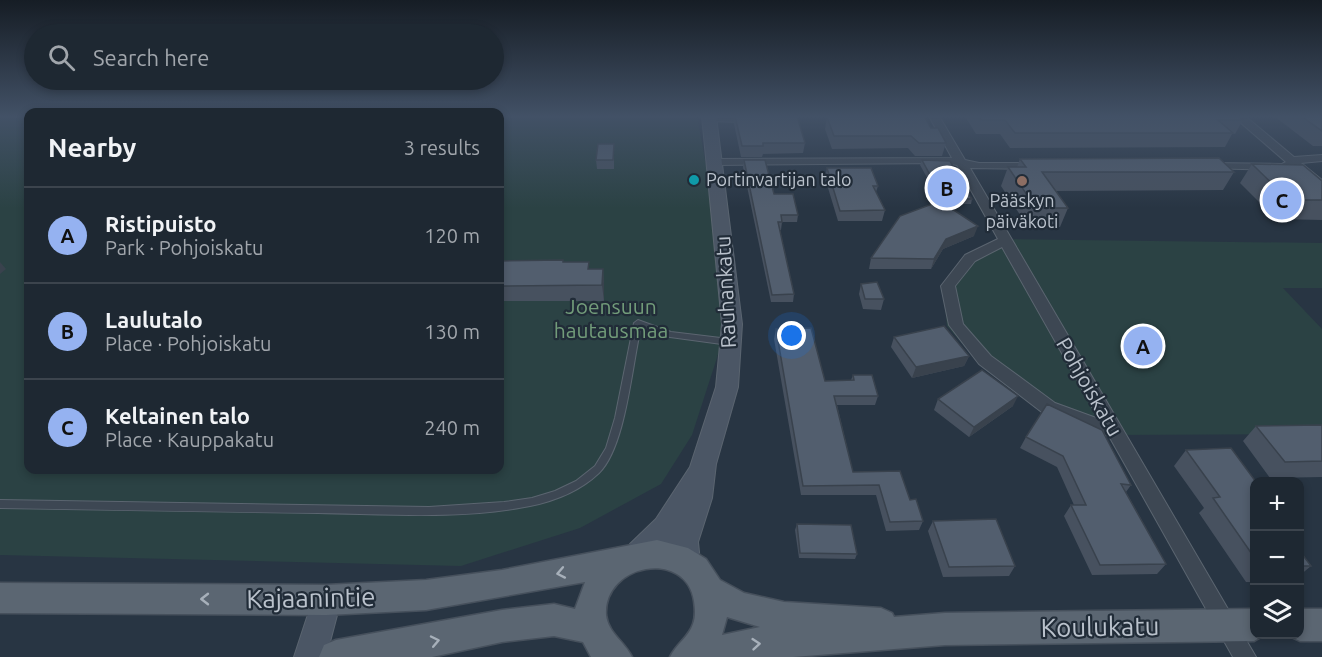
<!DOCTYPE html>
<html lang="en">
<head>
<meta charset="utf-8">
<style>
	:root { --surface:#1e2832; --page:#2b343e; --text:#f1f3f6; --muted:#a1a6ac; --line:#3c444d; --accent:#95b2f1 }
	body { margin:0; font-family:Ubuntu,sans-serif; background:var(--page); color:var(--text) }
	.controls { position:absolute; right:18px; bottom:18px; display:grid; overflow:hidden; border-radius:12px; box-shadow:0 3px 9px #0003 }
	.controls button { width:54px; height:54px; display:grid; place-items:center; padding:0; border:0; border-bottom:2px solid var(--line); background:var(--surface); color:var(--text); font:30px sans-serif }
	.you { position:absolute; left:792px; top:336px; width:21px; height:21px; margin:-15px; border:4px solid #fff; border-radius:50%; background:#1a73e8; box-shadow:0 0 0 9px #1a73e833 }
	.badge { display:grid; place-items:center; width:39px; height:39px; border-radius:50%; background:var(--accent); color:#111; font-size:20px; font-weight:700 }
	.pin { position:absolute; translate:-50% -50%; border:3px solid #fff; box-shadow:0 2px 6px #0006 }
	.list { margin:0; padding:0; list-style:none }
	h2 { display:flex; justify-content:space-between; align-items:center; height:78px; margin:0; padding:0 24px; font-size:26px }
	h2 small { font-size:20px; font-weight:400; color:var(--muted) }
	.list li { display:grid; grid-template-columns:39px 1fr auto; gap:18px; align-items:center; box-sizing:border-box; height:96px; padding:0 24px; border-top:2px solid var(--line) }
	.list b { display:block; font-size:22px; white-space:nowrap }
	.list p { margin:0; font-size:20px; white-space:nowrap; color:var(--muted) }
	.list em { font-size:20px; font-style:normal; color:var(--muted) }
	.icon { flex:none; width:33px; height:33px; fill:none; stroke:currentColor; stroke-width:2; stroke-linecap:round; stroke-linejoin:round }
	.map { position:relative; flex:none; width:1322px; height:657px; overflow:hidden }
	.search { position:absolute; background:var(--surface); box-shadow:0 3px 9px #0003; left:24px; top:24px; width:480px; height:66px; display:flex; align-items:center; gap:15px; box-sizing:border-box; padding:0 21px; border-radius:33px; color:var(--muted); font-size:22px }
	.panel { position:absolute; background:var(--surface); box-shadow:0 3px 9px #0003; left:24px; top:108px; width:480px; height:366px; border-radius:12px }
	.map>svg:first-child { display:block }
</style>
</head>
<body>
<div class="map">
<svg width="1322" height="657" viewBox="0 0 1322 657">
	<rect width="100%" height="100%" fill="#283543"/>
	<path fill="#2b4244" d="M 0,116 L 28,116 L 28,470 L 500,470 L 500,116 L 697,116 L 706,165 L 725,333 L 692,435 L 661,484 L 580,528 L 461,566 L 0,555 Z
		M 999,239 L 1322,243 L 1322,288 L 1283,288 L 1322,329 L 1322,434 L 1109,435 L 979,363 L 947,326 L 943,286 Z"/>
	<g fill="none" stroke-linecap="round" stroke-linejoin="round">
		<g stroke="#5b6570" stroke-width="2">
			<path id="lane" d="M 709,118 L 744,118 L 747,120 L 744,122 L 707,121 L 706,120 Z
				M 638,320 L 671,332 L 729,339 L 733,342 L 729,345 L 670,337 L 641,327 C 632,364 626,447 599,473 C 580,491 555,501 530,506 C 461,520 388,514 318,513 C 212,512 106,510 0,508 L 0,500 L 429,507 L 504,502 L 532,498 L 555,491 L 576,481 L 595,466 L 606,448 L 615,418 L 634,323 Z"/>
		</g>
		<g stroke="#5b6570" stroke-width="2">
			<path id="street" d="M 929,116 L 939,116 L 965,160 L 979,163 L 1036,163 L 1042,166 L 1036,169 L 970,168 L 1256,657 L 1233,657 L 1109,436 L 1043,413 L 979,364 L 949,325 L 941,286 L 965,255 L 998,239 L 957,165 L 945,163 L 716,165 L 710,162 L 716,159 L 952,158 ZM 1002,247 L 1099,419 L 1055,403 L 991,356 L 963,324 L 955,286 L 975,261 Z
				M 1233,116 L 1245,116 L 1294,157 L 1322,155 L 1322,161 L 1301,163 L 1322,180 L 1322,190 L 1292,167 L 1284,170 L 1203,168 L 1201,166 L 1207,163 L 1282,164 L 1286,162 Z"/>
		</g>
		<g stroke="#5b6570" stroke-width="2">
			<path id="secondary" d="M 702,116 L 716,116 L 742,324 L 738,387 L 716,464 L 712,498 L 698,542 L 700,562 L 696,571 L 686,575 L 676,571 L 672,562 L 670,543 L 650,562 L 640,566 L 630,562 L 626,553 L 630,544 L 656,519 L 690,467 L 716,387 L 722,324 Z
				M 326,586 L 336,590 L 341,600 L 326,657 L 294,657 L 316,590 Z"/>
		</g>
		<g stroke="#46505c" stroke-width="3">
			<path id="primary" d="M 657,540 L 688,548 L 706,559 L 720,580 L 744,593 L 784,602 L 881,608 L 892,613 L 894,617 L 945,613 L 1254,609 L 1254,634 L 1266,634 L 1254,641 L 945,645 L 793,657 L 670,657 C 676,644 689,637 693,624 C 696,616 695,608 694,601 C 686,548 603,564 606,615 C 608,633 625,642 632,657 L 591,657 L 583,642 L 554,636 L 502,642 L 432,657 L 319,657 L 324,645 L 336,640 L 502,610 L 554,604 L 575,609 L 585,582 L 426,610 L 326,615 L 0,613 L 0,583 L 326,585 L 426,580 L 502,570 ZM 727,617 L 760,627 L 722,635 Z
				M 1300,609 L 1322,609 L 1322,641 L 1300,641 L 1289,636 L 1300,634 Z"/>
		</g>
		<use href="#lane" fill="#3d4753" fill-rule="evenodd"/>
		<use href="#street" fill="#3d4753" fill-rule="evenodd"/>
		<use href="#secondary" fill="#4b5665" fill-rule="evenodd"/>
		<use href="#primary" fill="#5b6672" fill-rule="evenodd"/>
	</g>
	<path fill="#47515f" d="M 734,116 L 797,116 L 805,143 L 803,153 L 763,154 L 762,157 L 741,157 L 734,124 Z
		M 966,116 L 1238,116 L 1243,120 L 1235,134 L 1232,134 L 1225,147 L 1010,148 L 1000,134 L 976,134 L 966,118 Z
		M 1274,116 L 1322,116 L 1322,146 L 1313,146 Z
		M 827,117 L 931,128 L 946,143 L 942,156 L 915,156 L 908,148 L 832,149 L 825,129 Z
		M 614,144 L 614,169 L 597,169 L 596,160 Z
		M 1020,159 L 1234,172 L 1223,190 L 1056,191 L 1068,208 L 1060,227 L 1028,227 L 1001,186 L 1008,167 L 1017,167 Z
		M 744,160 L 774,194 L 798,215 L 797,222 L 782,222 L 781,230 L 780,230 L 794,294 L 793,302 L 771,302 L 743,167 Z
		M 922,160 L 972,199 L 971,204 L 945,204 L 974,236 L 943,249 L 931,269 L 869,269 L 871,258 L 940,201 L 920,165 Z
		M 1252,164 L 1322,181 L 1322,220 L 1276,219 L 1240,183 Z
		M 827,168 L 878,186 L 876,192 L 885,210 L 882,221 L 838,221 L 825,178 Z
		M 500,261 L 563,262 L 589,269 L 603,269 L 604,284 L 604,301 L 500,301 Z
		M 861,284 L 884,299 L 881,310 L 863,309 L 859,294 Z
		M 776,329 L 825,381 L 851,380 L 853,375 L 878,396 L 875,405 L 837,405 L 853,472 L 910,500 L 923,521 L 919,530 L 886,531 L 876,495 L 801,495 L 774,339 Z
		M 894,337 L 969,356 L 964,366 L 912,378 L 891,347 Z
		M 938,399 L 1013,406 L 969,437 L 934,410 Z
		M 1322,425 L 1322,477 L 1270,478 L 1243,441 L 1256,426 Z
		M 1026,437 L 1131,485 L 1126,492 L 1166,564 L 1157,574 L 1092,575 L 1064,516 L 1071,505 L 1074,505 L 1057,467 L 1020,448 Z
		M 1186,450 L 1254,482 L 1254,582 L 1246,582 L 1199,513 L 1204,508 L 1174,466 Z
		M 933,521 L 1015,566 L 1009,576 L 943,577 L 928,531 Z
		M 797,524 L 857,554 L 855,559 L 799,558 L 795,530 Z
		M 1299,550 L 1311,566 L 1299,576 Z"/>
	<path fill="#39424d" d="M 978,226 L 974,236 L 943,249 L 931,269 L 934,259 L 946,239 Z
		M 0,262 L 6,269 L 0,274 Z
		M 603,269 L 604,284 L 604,301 L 602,285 Z
		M 969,356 L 964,366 L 912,378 L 916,367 Z
		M 1018,396 L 1013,406 L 969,437 L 974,427 Z"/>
	<path fill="#525e6e" stroke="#39424d" stroke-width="1.5" d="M 735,116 L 797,116 L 805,143 L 763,143 L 763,146 L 742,146 Z
		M 924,116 L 931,128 L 938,128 L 946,143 L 919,143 L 911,136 L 834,136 L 827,117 Z
		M 978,116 L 1238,116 L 1243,120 L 1218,120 L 1233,133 L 1015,133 L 1005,120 L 981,120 Z
		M 1301,116 L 1322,116 L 1322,131 Z
		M 598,144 L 614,144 L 613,160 L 596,160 Z
		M 1219,158 L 1234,172 L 1042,172 L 1068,208 L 1036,208 L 1008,167 L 1026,167 L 1020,159 Z
		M 744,160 L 765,160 L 774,194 L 793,194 L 798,215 L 781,215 L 782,222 L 778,222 L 794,294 L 772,295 Z
		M 922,160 L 950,161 L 972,199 L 943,199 Z
		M 1252,164 L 1303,165 L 1322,181 L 1322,200 L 1289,200 Z
		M 827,168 L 871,168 L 878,186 L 873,186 L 885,210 L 840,211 Z
		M 940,201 L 978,226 L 946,239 L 934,259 L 871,258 L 900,216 Z
		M 563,260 L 563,262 L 589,262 L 588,269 L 603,269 L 602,285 L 500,286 L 500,261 Z
		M 877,282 L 884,299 L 865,299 L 861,284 Z
		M 944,326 L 969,356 L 916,367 L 894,337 Z
		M 811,328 L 825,381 L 854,380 L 853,375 L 872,375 L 878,396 L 834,396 L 853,472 L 900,471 L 910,500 L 916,499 L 923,521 L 890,522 L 879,485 L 803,486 L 776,329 Z
		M 982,370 L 1018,396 L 974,427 L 938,399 Z
		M 1047,404 L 1102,430 L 1131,485 L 1121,484 L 1166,564 L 1100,565 L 1071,505 L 1086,505 L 1063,456 L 1026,437 Z
		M 1322,425 L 1322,461 L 1285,462 L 1256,426 Z
		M 1231,448 L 1256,482 L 1254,482 L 1254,557 L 1213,498 L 1220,497 L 1186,450 Z
		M 996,519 L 1015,566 L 949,567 L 933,521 Z
		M 797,524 L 851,525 L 857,554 L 800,553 Z
		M 1299,550 L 1311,566 L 1299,566 Z"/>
	<defs><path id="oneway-chevron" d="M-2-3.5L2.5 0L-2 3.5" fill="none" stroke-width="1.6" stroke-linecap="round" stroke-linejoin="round" transform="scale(1.5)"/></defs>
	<g stroke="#a7b0ba">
		<use href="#oneway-chevron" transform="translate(561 573) rotate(169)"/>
		<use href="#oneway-chevron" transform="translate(205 599) rotate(-180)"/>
		<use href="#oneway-chevron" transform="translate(435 641) rotate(-12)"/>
		<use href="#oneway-chevron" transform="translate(756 644) rotate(-5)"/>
	</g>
	<linearGradient id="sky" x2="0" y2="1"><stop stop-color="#161d25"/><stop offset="0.56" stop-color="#425166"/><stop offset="1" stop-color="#425166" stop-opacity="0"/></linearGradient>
	<rect width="1322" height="208" fill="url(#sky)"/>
	<circle fill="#0f9aa8" stroke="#212c38" stroke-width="2" cx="694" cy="180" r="6"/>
	<circle fill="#8d6e63" stroke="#212c38" stroke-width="2" cx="1022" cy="181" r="6"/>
	<g text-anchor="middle" stroke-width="4.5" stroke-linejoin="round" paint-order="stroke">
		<g font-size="18" fill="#bac2cc" stroke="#212c38" text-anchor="start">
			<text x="706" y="186">Portinvartijan talo</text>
			<text x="1022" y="207" text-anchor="middle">Pääskyn<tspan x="1022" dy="21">päiväkoti</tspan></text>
		</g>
		<g font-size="21" fill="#bac2cc" stroke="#212c38">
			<text transform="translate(726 292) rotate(-93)" y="7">Rauhankatu</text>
			<text transform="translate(1089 387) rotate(60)" y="7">Pohjoiskatu</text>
		</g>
		<g font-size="21" fill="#729c7a" stroke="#212c38">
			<text x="611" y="314">Joensuun<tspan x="611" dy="24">hautausmaa</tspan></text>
		</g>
		<g font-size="26" fill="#bac2cc" stroke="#212c38">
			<text transform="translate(311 598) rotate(-1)" y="9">Kajaanintie</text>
			<text transform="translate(1100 627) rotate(-1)" y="9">Koulukatu</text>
		</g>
	</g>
</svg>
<div class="controls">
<button>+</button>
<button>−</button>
<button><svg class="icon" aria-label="layers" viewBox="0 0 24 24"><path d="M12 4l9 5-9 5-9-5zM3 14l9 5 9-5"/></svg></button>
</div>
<div class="you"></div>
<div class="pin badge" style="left:1143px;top:346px">A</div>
<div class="pin badge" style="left:947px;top:188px">B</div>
<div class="pin badge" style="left:1282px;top:200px">C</div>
<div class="search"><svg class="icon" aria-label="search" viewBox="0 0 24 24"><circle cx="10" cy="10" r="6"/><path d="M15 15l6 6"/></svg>Search here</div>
<section class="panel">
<h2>Nearby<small>3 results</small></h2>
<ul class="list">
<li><span class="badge">A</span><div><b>Ristipuisto</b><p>Park · Pohjoiskatu</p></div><em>120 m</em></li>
<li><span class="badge">B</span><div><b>Laulutalo</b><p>Place · Pohjoiskatu</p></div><em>130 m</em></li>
<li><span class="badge">C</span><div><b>Keltainen talo</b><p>Place · Kauppakatu</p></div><em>240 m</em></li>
</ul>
</section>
</div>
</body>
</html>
